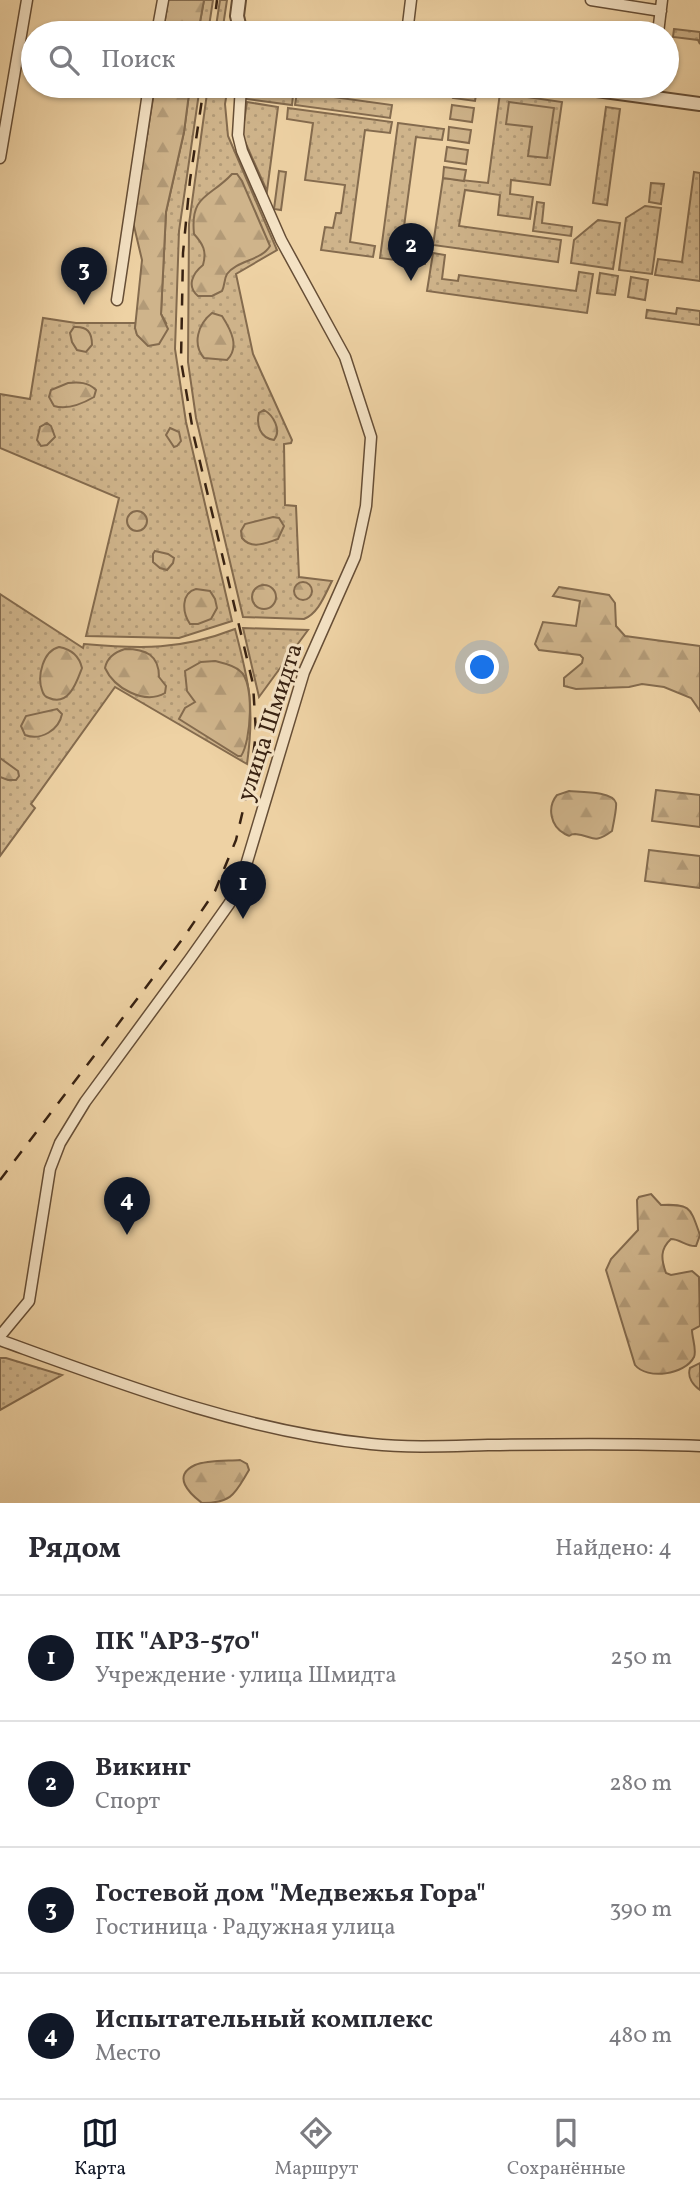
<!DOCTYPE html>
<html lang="ru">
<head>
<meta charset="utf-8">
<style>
	:root { --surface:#fff; --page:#f2f2f3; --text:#2b2b33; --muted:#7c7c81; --line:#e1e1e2; --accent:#111827 }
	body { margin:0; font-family:Vollkorn,serif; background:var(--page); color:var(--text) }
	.you { position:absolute; left:483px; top:668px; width:24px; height:24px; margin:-18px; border:5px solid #fff; border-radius:50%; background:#1a73e8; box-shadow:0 0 0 10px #1a73e833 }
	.badge { display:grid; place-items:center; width:46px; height:46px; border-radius:50%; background:var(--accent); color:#fff; font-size:23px; font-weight:700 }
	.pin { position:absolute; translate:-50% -58px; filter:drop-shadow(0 2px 4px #0008) }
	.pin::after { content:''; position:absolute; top:37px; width:24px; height:21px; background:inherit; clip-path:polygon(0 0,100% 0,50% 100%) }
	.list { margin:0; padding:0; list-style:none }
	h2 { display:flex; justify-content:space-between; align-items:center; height:91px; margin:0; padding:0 28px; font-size:30px }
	h2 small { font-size:23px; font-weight:400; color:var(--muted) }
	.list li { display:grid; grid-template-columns:46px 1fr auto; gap:21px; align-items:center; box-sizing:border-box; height:126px; padding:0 28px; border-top:2px solid var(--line) }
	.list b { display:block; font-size:26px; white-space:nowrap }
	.list p { margin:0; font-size:23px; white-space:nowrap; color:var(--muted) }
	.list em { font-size:23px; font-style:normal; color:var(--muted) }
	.icon { flex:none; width:38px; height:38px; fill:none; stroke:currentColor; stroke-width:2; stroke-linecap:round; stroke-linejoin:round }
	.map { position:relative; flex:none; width:700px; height:1503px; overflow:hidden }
	.search { position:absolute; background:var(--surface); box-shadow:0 2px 5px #0004; left:21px; right:21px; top:21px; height:77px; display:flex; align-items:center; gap:18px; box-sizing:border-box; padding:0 24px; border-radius:38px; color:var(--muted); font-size:26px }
	.sheet { height:595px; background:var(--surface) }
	nav { display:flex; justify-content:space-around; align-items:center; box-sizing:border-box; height:98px; border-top:2px solid var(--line); background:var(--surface); font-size:19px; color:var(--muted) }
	nav a { display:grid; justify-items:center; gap:4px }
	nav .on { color:var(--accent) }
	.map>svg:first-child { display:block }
</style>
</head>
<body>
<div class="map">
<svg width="700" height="1503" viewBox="0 0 700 1503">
	<defs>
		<pattern id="grass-dots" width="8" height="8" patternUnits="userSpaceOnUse" patternTransform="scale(1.75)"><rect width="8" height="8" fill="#cfb48b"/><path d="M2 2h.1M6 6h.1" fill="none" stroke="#b29a77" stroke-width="1.8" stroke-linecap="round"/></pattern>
		<pattern id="forest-firs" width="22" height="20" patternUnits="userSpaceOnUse" patternTransform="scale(1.75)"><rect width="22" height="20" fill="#cfb48b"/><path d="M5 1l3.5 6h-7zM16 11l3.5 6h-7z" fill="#b29a77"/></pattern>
	</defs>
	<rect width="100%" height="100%" fill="#eed2a4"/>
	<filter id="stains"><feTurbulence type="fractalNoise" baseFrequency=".00286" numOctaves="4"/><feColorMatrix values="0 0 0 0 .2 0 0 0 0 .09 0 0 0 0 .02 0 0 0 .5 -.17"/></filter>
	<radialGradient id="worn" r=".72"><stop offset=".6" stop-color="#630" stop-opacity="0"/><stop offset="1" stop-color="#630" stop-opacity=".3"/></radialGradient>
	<path fill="url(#grass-dots)" stroke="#846b4e" stroke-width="2" d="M 204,0 L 213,0 L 208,33 L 198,33 Z
		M 220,0 L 227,0 L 222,33 L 215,33 Z
		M 674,29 L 700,32 L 700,44 L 698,40 L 673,37 Z
		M 190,86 L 200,86 L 179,231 L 175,349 L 186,422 L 232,621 L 179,638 L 86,636 L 119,498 L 0,448 L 0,394 L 30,399 L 43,318 L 76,323 L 136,323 L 135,328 L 166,323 L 161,314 L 166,212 L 184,132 Z
		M 208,86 L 228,86 L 225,104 L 228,136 L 277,250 L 236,274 L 253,354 L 292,440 L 291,443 L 284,444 L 285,505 L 296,506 L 299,577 L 332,581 C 325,594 319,613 304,619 L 243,617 L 196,418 L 188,362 L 189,224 Z
		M 249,86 L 294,86 L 292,105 L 247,99 Z
		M 480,86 L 527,86 L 563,91 L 562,97 Z
		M 297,92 L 392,105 L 390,118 L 295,105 Z
		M 500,93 L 562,102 L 550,185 L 511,180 L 510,194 L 533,197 L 530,219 L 498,215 L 500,195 L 465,190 L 459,226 L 561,240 L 558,262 L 433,245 L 443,178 L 488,183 Z
		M 247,102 L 278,107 L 267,191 L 242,135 Z
		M 606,107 L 620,109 L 607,205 L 593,203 Z
		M 288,108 L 392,122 L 390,133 L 365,130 L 350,242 L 375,246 L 373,257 L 321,250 L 325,227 L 333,228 L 336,213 L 341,213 L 345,185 L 305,180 L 313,123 L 287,119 Z
		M 398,123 L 444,129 L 442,140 L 416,137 L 401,249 L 427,253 L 425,264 L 380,258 Z
		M 694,172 L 700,173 L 700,281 L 655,275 L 658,259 L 682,262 Z
		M 651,183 L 664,184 L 661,204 L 649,202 Z
		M 537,202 L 544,203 L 542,223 L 572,227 L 571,236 L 533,231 Z
		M 645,206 L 661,208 L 652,274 L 619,270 L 626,218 Z
		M 598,220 L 620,223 L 613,269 L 571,263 L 574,240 Z
		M 433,253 L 445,255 L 442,279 L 458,281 L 459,275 L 576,291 L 579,272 L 593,274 L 587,313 L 427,291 Z
		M 600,273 L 618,276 L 615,295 L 597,293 Z
		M 631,277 L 648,280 L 645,300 L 628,297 Z
		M 677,308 L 700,311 L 700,325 L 646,318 L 647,310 L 676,314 Z
		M 0,594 L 83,648 L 84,644 C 141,649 181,650 235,629 C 249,682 255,707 247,764 L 115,687 L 31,804 L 35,808 L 0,856 Z
		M 243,628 L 308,630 L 259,697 Z
		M 0,1358 L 6,1358 L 62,1375 L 0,1410 Z"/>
	<path fill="url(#forest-firs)" stroke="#846b4e" stroke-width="2" d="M 168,0 L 204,0 L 198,33 L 163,33 Z
		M 155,86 L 190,86 L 184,132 L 166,212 L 161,314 L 168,329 L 159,344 L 148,346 L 137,335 L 135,328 L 142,260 L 133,222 Z
		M 232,174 L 237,174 L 242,181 L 270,246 C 261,261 237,260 227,274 C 224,279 225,285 222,291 L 212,296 L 198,296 C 186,286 193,273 203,265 C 207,251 203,244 194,234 C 190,194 210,198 232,174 Z
		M 212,313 L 222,316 C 231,330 240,347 227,360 L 204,358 C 192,344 198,324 212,313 Z
		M 74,327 C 87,326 92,332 92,345 L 86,352 L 77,350 L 72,342 L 70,333 Z
		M 68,383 C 79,382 88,382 96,390 L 94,397 C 82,404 68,410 54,406 L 49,397 L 51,390 Z
		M 264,410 C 273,415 282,430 274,440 C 260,438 256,425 259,413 Z
		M 47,423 L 51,426 L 55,437 L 47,445 L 41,446 L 37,440 L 40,427 Z
		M 170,428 L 179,432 L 181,441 L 177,446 L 174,447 L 166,435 Z
		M127 521a10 10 0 1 1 20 0a10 10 0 1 1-20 0Z
		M 273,517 L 279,518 L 284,526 L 278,539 C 265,543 252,550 242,538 L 241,531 L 245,524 Z
		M 155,551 L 168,554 L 174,558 L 173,563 L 167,570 L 160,568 L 153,562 L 153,554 Z
		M294 591a9 9 0 1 1 18 0a9 9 0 1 1-18 0Z
		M252 597a12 12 0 1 1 24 0a12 12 0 1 1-24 0Z
		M 559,587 L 609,595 L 615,603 L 616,626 L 625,636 L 700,646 L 700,711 L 691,698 L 664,687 L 642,684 L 629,687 L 576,689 L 564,686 L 564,678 L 582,663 L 583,658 L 580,655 L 539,650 L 535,644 L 543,622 L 576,626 L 580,601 L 553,596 Z
		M 196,589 L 210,591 L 215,599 L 217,608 L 211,619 L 198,624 L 190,624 C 182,612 181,593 196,589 Z
		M 59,647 C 70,649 79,655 82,668 C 77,681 69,707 49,698 C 45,697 43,694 42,690 C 37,676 43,651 59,647 Z
		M 125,649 C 146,649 159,655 159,677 L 166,686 L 165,693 C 144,705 114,688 105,668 C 107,657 115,652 125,649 Z
		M 215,661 C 223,663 234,665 240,671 C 255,682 251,742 241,756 L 238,756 L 179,719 L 185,708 L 195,702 L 187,691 L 185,671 L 201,662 Z
		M 57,709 L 62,714 C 59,730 41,741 25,735 L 21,726 L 26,716 Z
		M 0,758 L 18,771 L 19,776 L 16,780 L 8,780 L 0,777 Z
		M 656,790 L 700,795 L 700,827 L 652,821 Z
		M 569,791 C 580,792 613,791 616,803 C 617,807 613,826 612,831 C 593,845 594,836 575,834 C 567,834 573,838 565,834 C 550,826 547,807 557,795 Z
		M 649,850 L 700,856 L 700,888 L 645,881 Z
		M 651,1194 L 661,1205 C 691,1204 690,1207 700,1235 L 696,1246 C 687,1247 680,1239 671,1239 C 660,1249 661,1259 666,1273 L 671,1275 L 692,1271 L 699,1277 L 700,1326 L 692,1330 C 692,1338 697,1350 694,1357 C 685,1375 647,1380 635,1365 L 606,1270 L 611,1259 L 638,1230 L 637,1200 L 639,1197 Z
		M 700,1363 L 700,1390 C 693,1385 687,1377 690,1368 Z
		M 240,1460 L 247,1464 L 249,1470 C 235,1493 233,1503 202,1503 C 190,1494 171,1476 195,1465 C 207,1460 227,1461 240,1460 Z"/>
	<path fill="#cfb48b" stroke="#846b4e" stroke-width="2" d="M 455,87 L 477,90 L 475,101 L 453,98 Z
		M 509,102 L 554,108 L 547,158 L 528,156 L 532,127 L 506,124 Z
		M 452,105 L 474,108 L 472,122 L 450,119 Z
		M 449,127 L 471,130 L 469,143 L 448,140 Z
		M 447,147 L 468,150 L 466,164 L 445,161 Z
		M 444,167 L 466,170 L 464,181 L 443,178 Z
		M 279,171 L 286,172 L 281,210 L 274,209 Z"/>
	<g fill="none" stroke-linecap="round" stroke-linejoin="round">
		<g stroke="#664e36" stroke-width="13">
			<path id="minor" d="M 591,0 L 661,11
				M 157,33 L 163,0
				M 407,33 L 411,0
				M 658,33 L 662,0
				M 649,97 L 651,86
				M 0,158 L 27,0
				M 117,300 L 149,86
				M 0,1336 L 29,1301 L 50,1169 L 60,1143 L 85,1102 L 190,959 L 229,904 L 240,885 L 304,672 L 355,557 L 366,506 L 371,437 L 345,357 L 281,240 L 242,151 L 238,135 L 241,86
				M 0,1340 C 121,1384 243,1431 371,1444 C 410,1448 449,1446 488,1445 C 559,1444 629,1443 700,1446"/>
		</g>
		<g stroke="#664e36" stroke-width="16">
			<path id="tertiary" d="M 239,0 L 237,16 L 241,33
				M 567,86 L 700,104"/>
		</g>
		<use href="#minor" stroke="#f4e2c4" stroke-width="10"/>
		<use href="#tertiary" stroke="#f4e2c4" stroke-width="12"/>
		<path stroke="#382212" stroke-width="2.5" stroke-dasharray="12 12" stroke-linecap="butt" d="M 213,33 L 217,0
			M 0,1180 L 184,937 L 215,891 L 236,840 L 250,780 L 256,733 L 253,684 L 194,437 L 181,361 L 183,253 L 190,180 L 204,86"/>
	</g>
	<g text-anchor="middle" stroke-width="6" stroke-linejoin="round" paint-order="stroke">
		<g font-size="24" fill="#382212" stroke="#f4e2c4">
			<text transform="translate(269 722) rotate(-72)" y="8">улица Шмидта</text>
		</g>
	</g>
	<rect width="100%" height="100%" filter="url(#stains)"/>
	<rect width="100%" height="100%" fill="url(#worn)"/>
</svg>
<div class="you"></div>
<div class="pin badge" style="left:243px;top:919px">1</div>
<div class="pin badge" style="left:411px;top:281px">2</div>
<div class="pin badge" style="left:84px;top:305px">3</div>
<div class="pin badge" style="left:127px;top:1235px">4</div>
<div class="search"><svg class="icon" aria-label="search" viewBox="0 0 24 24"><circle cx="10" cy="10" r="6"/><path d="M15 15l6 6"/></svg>Поиск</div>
</div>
<section class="sheet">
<h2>Рядом<small>Найдено: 4</small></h2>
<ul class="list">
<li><span class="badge">1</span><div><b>ПК &quot;АРЗ-570&quot;</b><p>Учреждение · улица Шмидта</p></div><em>250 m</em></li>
<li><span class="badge">2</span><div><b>Викинг</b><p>Спорт</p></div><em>280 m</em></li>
<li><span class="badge">3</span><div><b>Гостевой дом &quot;Медвежья Гора&quot;</b><p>Гостиница · Радужная улица</p></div><em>390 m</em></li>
<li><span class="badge">4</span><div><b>Испытательный комплекс</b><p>Место</p></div><em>480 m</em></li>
</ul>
</section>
<nav>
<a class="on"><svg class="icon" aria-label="map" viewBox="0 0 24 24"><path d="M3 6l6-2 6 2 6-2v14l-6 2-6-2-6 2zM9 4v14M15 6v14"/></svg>Карта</a>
<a><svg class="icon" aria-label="directions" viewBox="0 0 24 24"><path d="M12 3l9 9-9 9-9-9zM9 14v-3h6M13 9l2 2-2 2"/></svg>Маршрут</a>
<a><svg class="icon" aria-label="saved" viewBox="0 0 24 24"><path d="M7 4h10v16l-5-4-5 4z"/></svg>Сохранённые</a>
</nav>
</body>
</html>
